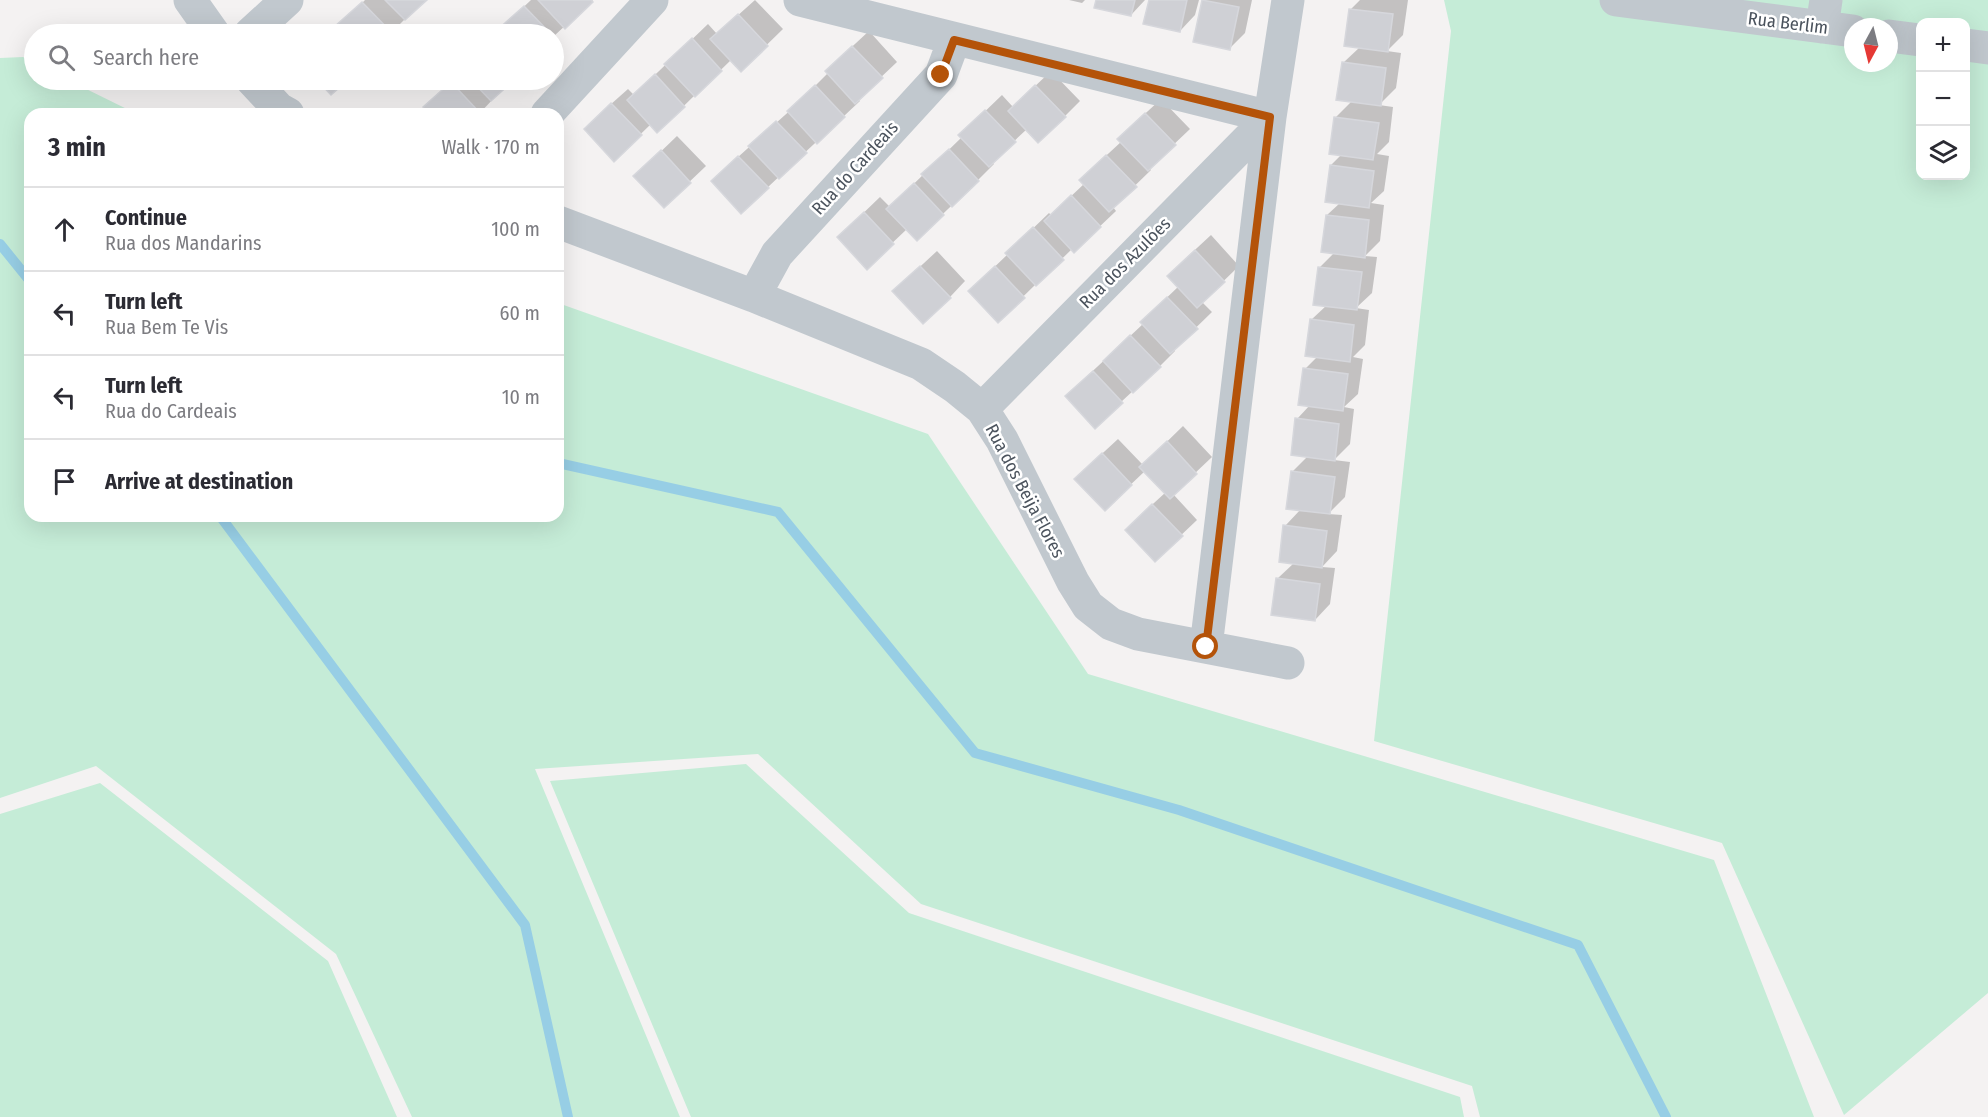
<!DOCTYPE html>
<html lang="en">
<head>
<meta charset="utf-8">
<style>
	:root { --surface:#fff; --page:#f7f7f7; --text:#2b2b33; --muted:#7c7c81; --line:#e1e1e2 }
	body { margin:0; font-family:"Fira Sans Condensed",sans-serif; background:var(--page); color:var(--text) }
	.controls { position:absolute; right:18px; top:18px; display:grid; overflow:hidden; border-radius:12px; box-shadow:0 6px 24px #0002 }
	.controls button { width:54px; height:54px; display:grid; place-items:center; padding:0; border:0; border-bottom:2px solid var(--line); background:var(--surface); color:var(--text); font:30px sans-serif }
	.compass { position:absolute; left:1844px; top:18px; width:54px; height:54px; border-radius:50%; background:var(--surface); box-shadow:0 6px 24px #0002; rotate:187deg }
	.stop { position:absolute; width:18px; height:18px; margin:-14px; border:4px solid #b45309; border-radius:50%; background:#fff }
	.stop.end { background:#b45309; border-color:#fff; box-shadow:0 2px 6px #0008 }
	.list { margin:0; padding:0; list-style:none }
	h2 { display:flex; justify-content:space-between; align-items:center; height:78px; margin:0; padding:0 24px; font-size:26px }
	h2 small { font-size:20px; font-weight:400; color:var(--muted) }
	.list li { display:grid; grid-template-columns:39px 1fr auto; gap:18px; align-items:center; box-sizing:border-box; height:84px; padding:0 24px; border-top:2px solid var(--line) }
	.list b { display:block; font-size:22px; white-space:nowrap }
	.list p { margin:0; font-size:20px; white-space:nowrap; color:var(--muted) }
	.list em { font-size:20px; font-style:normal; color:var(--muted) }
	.icon { flex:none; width:33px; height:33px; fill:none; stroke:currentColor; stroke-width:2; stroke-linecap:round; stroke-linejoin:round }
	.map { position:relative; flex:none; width:1988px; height:1117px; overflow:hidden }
	.search { position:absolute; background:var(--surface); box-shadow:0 6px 24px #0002; left:24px; top:24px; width:540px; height:66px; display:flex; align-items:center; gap:15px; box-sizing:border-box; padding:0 21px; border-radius:33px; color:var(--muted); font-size:22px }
	.panel { position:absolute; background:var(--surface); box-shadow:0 6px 24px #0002; left:24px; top:108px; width:540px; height:414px; border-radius:18px }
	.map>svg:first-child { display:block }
</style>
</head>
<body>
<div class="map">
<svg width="1988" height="1117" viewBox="0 0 1988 1117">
	<rect width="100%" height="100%" fill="#f4f2f2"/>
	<path fill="#c5ecd7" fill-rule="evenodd" d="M 1444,0 L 1988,0 L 1988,993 L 1844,1115 L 1722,843 L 1374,741 L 1451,31 ZM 1920,22 L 1966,22 L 1966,176 L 1920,176 ZM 1853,27 L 1889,27 L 1889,63 L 1853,63 Z
		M 23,57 L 34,63 L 34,80 L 68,80 L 137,114 L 30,114 L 30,516 L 558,516 L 558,303 L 928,434 L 1088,674 L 1714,860 L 1814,1117 L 1480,1117 L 1472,1086 L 921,904 L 758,754 L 535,769 L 680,1117 L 412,1117 L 336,954 L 96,766 L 0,798 L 0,58 Z
		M 746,764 L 909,913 L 1460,1097 L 1464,1117 L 691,1117 L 550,781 Z
		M 100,783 L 328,961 L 397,1117 L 0,1117 L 0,814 Z"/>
	<path fill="#0003" d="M 365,0 L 424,0 L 390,34 L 332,34 Z
		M 531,0 L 593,0 L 554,36 L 554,34 L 498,34 L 514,16 Z
		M 755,0 L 783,29 L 741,70 L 731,60 L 658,131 L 651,124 L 615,159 L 601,113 L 628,89 L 634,95 L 708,24 L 717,34 Z
		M 1069,0 L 1085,0 L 1082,3 Z
		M 1097,0 L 1145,0 L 1131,15 Z
		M 1150,0 L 1199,0 L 1195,15 L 1180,31 Z
		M 1204,0 L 1252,0 L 1245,33 L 1230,48 L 1195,41 Z
		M 1360,0 L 1408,0 L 1403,35 L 1387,51 L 1401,53 L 1396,88 L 1379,105 L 1393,107 L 1389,142 L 1377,154 L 1389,156 L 1384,191 L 1371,203 L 1384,205 L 1380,241 L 1365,256 L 1377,257 L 1372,293 L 1356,308 L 1369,310 L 1365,345 L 1353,357 L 1363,359 L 1358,394 L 1344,407 L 1354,409 L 1350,444 L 1334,460 L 1350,462 L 1345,497 L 1328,514 L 1342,515 L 1337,551 L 1322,567 L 1335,568 L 1330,604 L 1315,620 L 1277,579 L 1294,563 L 1285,526 L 1301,509 L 1292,472 L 1308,456 L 1297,419 L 1310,405 L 1305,369 L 1317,357 L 1311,320 L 1327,305 L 1319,268 L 1335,252 L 1327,215 L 1340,203 L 1331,165 L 1342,154 L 1336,117 L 1353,100 L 1343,63 L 1360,47 L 1350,10 Z
		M 869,31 L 897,62 L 858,99 L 860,101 L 844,116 L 768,187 L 728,166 L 794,107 L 828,73 L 842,56 Z
		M 1051,71 L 1080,101 L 1065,116 L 1027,129 L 992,162 L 994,164 L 978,180 L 917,239 L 907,229 L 867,267 L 854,222 L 880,197 L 890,207 L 962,137 L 976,120 L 1002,95 L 1013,107 Z
		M 454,80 L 511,80 L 479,114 L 432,114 L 441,92 Z
		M 1161,99 L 1190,129 L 1149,168 L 1151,170 L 1113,207 L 1116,211 L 1074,251 L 1072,249 L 998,321 L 985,276 L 1008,254 L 1023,238 L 1049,213 L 1051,215 L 1084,184 L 1096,165 L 1122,141 L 1135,123 Z
		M 677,136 L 706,166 L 664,206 L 651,161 Z
		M 1211,235 L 1239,266 L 1202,302 L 1212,312 L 1174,349 L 1175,351 L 1160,366 L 1095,426 L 1082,381 L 1143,324 L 1157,307 L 1179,286 L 1184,260 Z
		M 937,251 L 965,281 L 950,297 L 910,276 Z
		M 1183,426 L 1212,457 L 1173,494 L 1197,520 L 1155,560 L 1142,514 L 1166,492 L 1145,471 L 1105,509 L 1092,463 L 1118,439 L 1143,465 Z"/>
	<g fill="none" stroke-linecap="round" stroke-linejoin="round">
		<path stroke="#97cee5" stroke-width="10" d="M 0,244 L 30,281
			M 558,463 L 778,512 L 975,753 L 1179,810 L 1578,945 L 1666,1117
			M 220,516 L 525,925 L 568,1117"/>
	</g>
	<path fill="#cfd0d5" stroke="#d6d7dc" stroke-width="1.5" d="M 385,0 L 427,0 L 405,20 Z
		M 538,0 L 591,0 L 593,2 L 565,29 Z
		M 1096,0 L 1135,0 L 1131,16 L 1094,8 Z
		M 1149,0 L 1187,0 L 1180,32 L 1143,24 Z
		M 1202,0 L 1239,7 L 1230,50 L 1193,42 Z
		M 362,2 L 393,34 L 341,34 L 334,27 Z
		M 524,6 L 551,34 L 499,34 L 496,31 Z
		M 1349,9 L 1393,14 L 1388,52 L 1344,46 Z
		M 738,14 L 768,46 L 741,72 L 710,39 Z
		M 692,38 L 722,71 L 695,97 L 664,64 Z
		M 852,46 L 883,78 L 855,104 L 825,71 Z
		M 1342,62 L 1386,68 L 1381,106 L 1336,100 Z
		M 655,74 L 685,107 L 657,133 L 627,100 Z
		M 317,80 L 348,80 L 331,95 Z
		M 471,80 L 514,80 L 491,101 Z
		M 451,82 L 481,114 L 430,114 L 423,107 Z
		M 815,85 L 845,117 L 817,144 L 787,111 Z
		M 1035,85 L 1066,117 L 1038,143 L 1008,111 Z
		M 611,103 L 642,135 L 614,162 L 584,129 Z
		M 985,110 L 1016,142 L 989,167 L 958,135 Z
		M 1145,113 L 1176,145 L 1148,171 L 1117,139 Z
		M 1334,117 L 1379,123 L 1373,160 L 1329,154 Z
		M 776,121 L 807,153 L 779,179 L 748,146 Z
		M 949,149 L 979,181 L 952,207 L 921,174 Z
		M 661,150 L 691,183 L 664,208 L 633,176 Z
		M 1106,155 L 1137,187 L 1109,212 L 1079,180 Z
		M 738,156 L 769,188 L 741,214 L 711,181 Z
		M 1330,165 L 1374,171 L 1369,208 L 1325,202 Z
		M 914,183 L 944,215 L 917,241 L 886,209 Z
		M 1071,195 L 1101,227 L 1074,253 L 1044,221 Z
		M 864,212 L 894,244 L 867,270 L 837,237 Z
		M 1326,215 L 1369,220 L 1365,258 L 1321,252 Z
		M 1033,227 L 1064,260 L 1036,286 L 1005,253 Z
		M 1195,250 L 1225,282 L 1197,308 L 1167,276 Z
		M 920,266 L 951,298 L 923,324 L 892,291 Z
		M 995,266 L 1025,298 L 998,323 L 968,291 Z
		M 1318,267 L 1362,272 L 1357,310 L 1313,305 Z
		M 1167,297 L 1198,329 L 1170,354 L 1140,322 Z
		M 1310,319 L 1354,325 L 1350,362 L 1305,356 Z
		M 1130,335 L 1161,367 L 1133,393 L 1103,361 Z
		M 1303,368 L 1348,374 L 1343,411 L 1298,405 Z
		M 1093,371 L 1123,403 L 1095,429 L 1065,396 Z
		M 1295,418 L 1339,424 L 1335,461 L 1291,455 Z
		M 1167,441 L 1197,474 L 1170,499 L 1139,467 Z
		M 1102,453 L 1132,485 L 1105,511 L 1074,479 Z
		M 1291,471 L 1335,477 L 1330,514 L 1286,509 Z
		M 1152,504 L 1183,536 L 1155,562 L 1125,530 Z
		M 1283,525 L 1327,531 L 1322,568 L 1279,562 Z
		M 1276,578 L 1320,584 L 1315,621 L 1271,615 Z"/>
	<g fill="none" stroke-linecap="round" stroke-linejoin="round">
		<path stroke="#c1c8ce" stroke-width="33" d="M 190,0 L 214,34
			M 800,0 L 1270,117
			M 1616,0 L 1853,31
			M 1822,27 L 1826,0
			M 250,34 L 287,0
			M 1889,36 L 1920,40
			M 1966,45 L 1988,48
			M 252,80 L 279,109 L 288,114
			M 547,114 L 652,0
			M 558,222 L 754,296 L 921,364 L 955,387 L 982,409 L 1002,440 L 1073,582 L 1088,606 L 1111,624 L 1138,634 L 1288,663
			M 754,296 L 777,254 L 941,75 L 954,40
			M 982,409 L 1270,117
			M 1206,647 L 1270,117 L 1288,0"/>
	</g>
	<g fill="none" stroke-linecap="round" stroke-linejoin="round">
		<path stroke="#b45309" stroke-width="8" d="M 941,75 L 954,40 L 1270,117 L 1206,647"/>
	</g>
	<g text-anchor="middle" stroke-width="5" stroke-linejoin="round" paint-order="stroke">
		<g font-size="18" fill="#4b535d" stroke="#fff">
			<text transform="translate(1788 23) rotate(7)" y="6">Rua Berlim</text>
			<text transform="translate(855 168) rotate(-48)" y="6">Rua do Cardeais</text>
			<text transform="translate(1125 263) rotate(-45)" y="6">Rua dos Azulões</text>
			<text transform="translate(1025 491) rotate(62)" y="6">Rua dos Beija Flores</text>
		</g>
	</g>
</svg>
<div class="controls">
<button>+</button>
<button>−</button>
<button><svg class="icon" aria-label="layers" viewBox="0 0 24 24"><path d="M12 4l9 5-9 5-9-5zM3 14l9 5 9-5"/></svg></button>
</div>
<svg class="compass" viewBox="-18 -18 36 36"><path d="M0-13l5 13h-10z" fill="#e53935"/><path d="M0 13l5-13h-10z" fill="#7c7c81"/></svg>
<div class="stop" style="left:1206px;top:647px"></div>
<div class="stop end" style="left:941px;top:75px"></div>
<div class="search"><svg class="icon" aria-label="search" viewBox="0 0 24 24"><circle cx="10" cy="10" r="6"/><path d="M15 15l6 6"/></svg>Search here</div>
<section class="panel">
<h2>3 min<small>Walk · 170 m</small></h2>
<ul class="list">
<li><svg class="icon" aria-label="ahead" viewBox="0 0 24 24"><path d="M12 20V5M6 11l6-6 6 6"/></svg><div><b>Continue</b><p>Rua dos Mandarins</p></div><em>100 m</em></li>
<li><svg class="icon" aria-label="left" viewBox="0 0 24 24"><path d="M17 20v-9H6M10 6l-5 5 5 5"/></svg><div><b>Turn left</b><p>Rua Bem Te Vis</p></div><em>60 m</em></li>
<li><svg class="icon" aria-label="left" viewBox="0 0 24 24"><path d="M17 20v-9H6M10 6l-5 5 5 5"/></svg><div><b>Turn left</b><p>Rua do Cardeais</p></div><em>10 m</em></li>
<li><svg class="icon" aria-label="arrive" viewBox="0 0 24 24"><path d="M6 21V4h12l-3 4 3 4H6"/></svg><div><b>Arrive at destination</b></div></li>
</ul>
</section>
</div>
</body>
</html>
